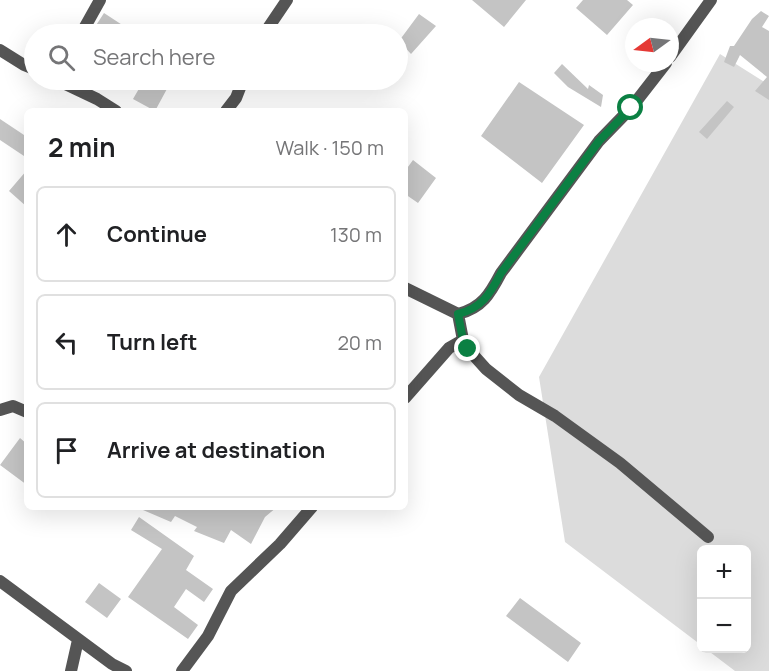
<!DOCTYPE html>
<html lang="en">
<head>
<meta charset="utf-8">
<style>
	:root { --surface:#fff; --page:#f6f6f6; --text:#202124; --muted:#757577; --line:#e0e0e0 }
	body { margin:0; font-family:Manrope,sans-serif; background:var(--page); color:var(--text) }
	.controls { position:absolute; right:18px; bottom:18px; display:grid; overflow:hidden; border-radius:9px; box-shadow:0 6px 24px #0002 }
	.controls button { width:54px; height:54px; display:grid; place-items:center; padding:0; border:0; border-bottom:2px solid var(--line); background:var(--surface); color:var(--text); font:30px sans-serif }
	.compass { position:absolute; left:625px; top:18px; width:54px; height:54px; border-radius:50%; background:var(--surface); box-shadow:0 6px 24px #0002; rotate:255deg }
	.stop { position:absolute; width:18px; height:18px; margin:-14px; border:4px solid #0b8043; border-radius:50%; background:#fff }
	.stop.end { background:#0b8043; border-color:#fff; box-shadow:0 2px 6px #0008 }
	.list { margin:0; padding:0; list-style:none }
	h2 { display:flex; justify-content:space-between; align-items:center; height:78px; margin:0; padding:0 24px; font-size:26px }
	h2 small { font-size:20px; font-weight:400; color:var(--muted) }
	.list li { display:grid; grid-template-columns:39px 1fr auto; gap:18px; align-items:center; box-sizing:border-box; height:96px; margin:0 12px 12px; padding:0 12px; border:2px solid var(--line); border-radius:9px }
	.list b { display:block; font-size:22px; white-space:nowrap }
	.list em { font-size:20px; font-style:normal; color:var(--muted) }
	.icon { flex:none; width:33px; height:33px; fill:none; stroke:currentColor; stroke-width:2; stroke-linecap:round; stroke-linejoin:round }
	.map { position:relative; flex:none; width:769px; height:671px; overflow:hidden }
	.search { position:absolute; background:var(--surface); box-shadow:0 6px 24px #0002; left:24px; top:24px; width:384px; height:66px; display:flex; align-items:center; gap:15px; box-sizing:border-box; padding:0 21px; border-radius:33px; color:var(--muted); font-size:22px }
	.panel { position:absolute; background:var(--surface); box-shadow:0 6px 24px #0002; left:24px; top:108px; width:384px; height:402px; border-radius:9px }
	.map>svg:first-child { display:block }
</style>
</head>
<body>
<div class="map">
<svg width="769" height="671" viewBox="0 0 769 671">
	<rect width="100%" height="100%" fill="#fff"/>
	<path fill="#dcdcdc" d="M 720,54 L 769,85 L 769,671 L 735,671 L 706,649 L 746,648 L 746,550 L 702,550 L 701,645 L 565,542 L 539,377 Z"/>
	<path fill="#c4c4c4" d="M 472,0 L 526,0 L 504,27 Z
		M 583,0 L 627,0 L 633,5 L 607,35 L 576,8 Z
		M 761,11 L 769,16 L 762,27 L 769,31 L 769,100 L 755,91 L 767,77 L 740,55 L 734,67 L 724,62 L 730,46 L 734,46 L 752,19 Z
		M 104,13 L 136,34 L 99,34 L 93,30 Z
		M 419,14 L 436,26 L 411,54 L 399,41 Z
		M 562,64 L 588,89 L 589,85 L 603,95 L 601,107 L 568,87 L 554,73 Z
		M 144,80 L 155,80 L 168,87 L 155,111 L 133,99 Z
		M 519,82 L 584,125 L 542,183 L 481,136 Z
		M 727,101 L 734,107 L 707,139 L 699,132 Z
		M 0,119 L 27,137 L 27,158 L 0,140 Z
		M 413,160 L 436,178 L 418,203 L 405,194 L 405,171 Z
		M 27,170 L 27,207 L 9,191 Z
		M 20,438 L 27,444 L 27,485 L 0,465 Z
		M 136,507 L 277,507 L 265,517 L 251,544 L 231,530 L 224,543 L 194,531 L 197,527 L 175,516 L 171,522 Z
		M 139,517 L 194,556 L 186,570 L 213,589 L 204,602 L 186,589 L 174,607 L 198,625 L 188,639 L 128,597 L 162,549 L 131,530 Z
		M 99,583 L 121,599 L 107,618 L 85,602 Z
		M 520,598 L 581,643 L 568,662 L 506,616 Z"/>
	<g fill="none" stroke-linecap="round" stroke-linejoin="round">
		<path stroke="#555" stroke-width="12" d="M 81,34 L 100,0
			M 264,34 L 287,0
			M 0,50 L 24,65 L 34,69
			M 670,57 L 711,0
			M 57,80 L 97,99 L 116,111
			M 226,111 L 236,98 L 243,80
			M 405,288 L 458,314 C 482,308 490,294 501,273 L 599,141 L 631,108 L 666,63
			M 458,314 L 463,340 L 468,349 L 486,369 L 519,395 L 555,416 L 620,463 L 708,537
			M 405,398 L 449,348 L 463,340
			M 0,410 L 13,406 L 27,412
			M 0,581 L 112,664 L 126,671
			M 71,671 L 78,640
			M 182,671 L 208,636 L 231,591 L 280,544 L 312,507"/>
	</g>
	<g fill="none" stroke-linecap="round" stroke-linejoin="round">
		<path stroke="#0b8043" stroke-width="8" d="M 468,349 L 463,340 L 458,314 C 482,308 490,294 501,273 L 599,141 L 631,108"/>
	</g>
</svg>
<div class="controls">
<button>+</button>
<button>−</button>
</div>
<svg class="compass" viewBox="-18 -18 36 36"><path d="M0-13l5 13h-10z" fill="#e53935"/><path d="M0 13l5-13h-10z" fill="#757577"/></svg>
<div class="stop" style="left:631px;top:108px"></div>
<div class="stop end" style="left:468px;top:349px"></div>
<div class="search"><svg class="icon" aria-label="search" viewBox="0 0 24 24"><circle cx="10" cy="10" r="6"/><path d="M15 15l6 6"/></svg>Search here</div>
<section class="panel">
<h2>2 min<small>Walk · 150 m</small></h2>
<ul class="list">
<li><svg class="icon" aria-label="ahead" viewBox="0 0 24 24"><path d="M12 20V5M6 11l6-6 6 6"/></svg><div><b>Continue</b></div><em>130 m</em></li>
<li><svg class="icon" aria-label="left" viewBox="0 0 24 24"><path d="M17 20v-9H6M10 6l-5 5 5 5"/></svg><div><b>Turn left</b></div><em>20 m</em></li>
<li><svg class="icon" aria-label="arrive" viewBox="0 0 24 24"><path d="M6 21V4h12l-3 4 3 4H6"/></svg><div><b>Arrive at destination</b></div></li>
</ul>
</section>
</div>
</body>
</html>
